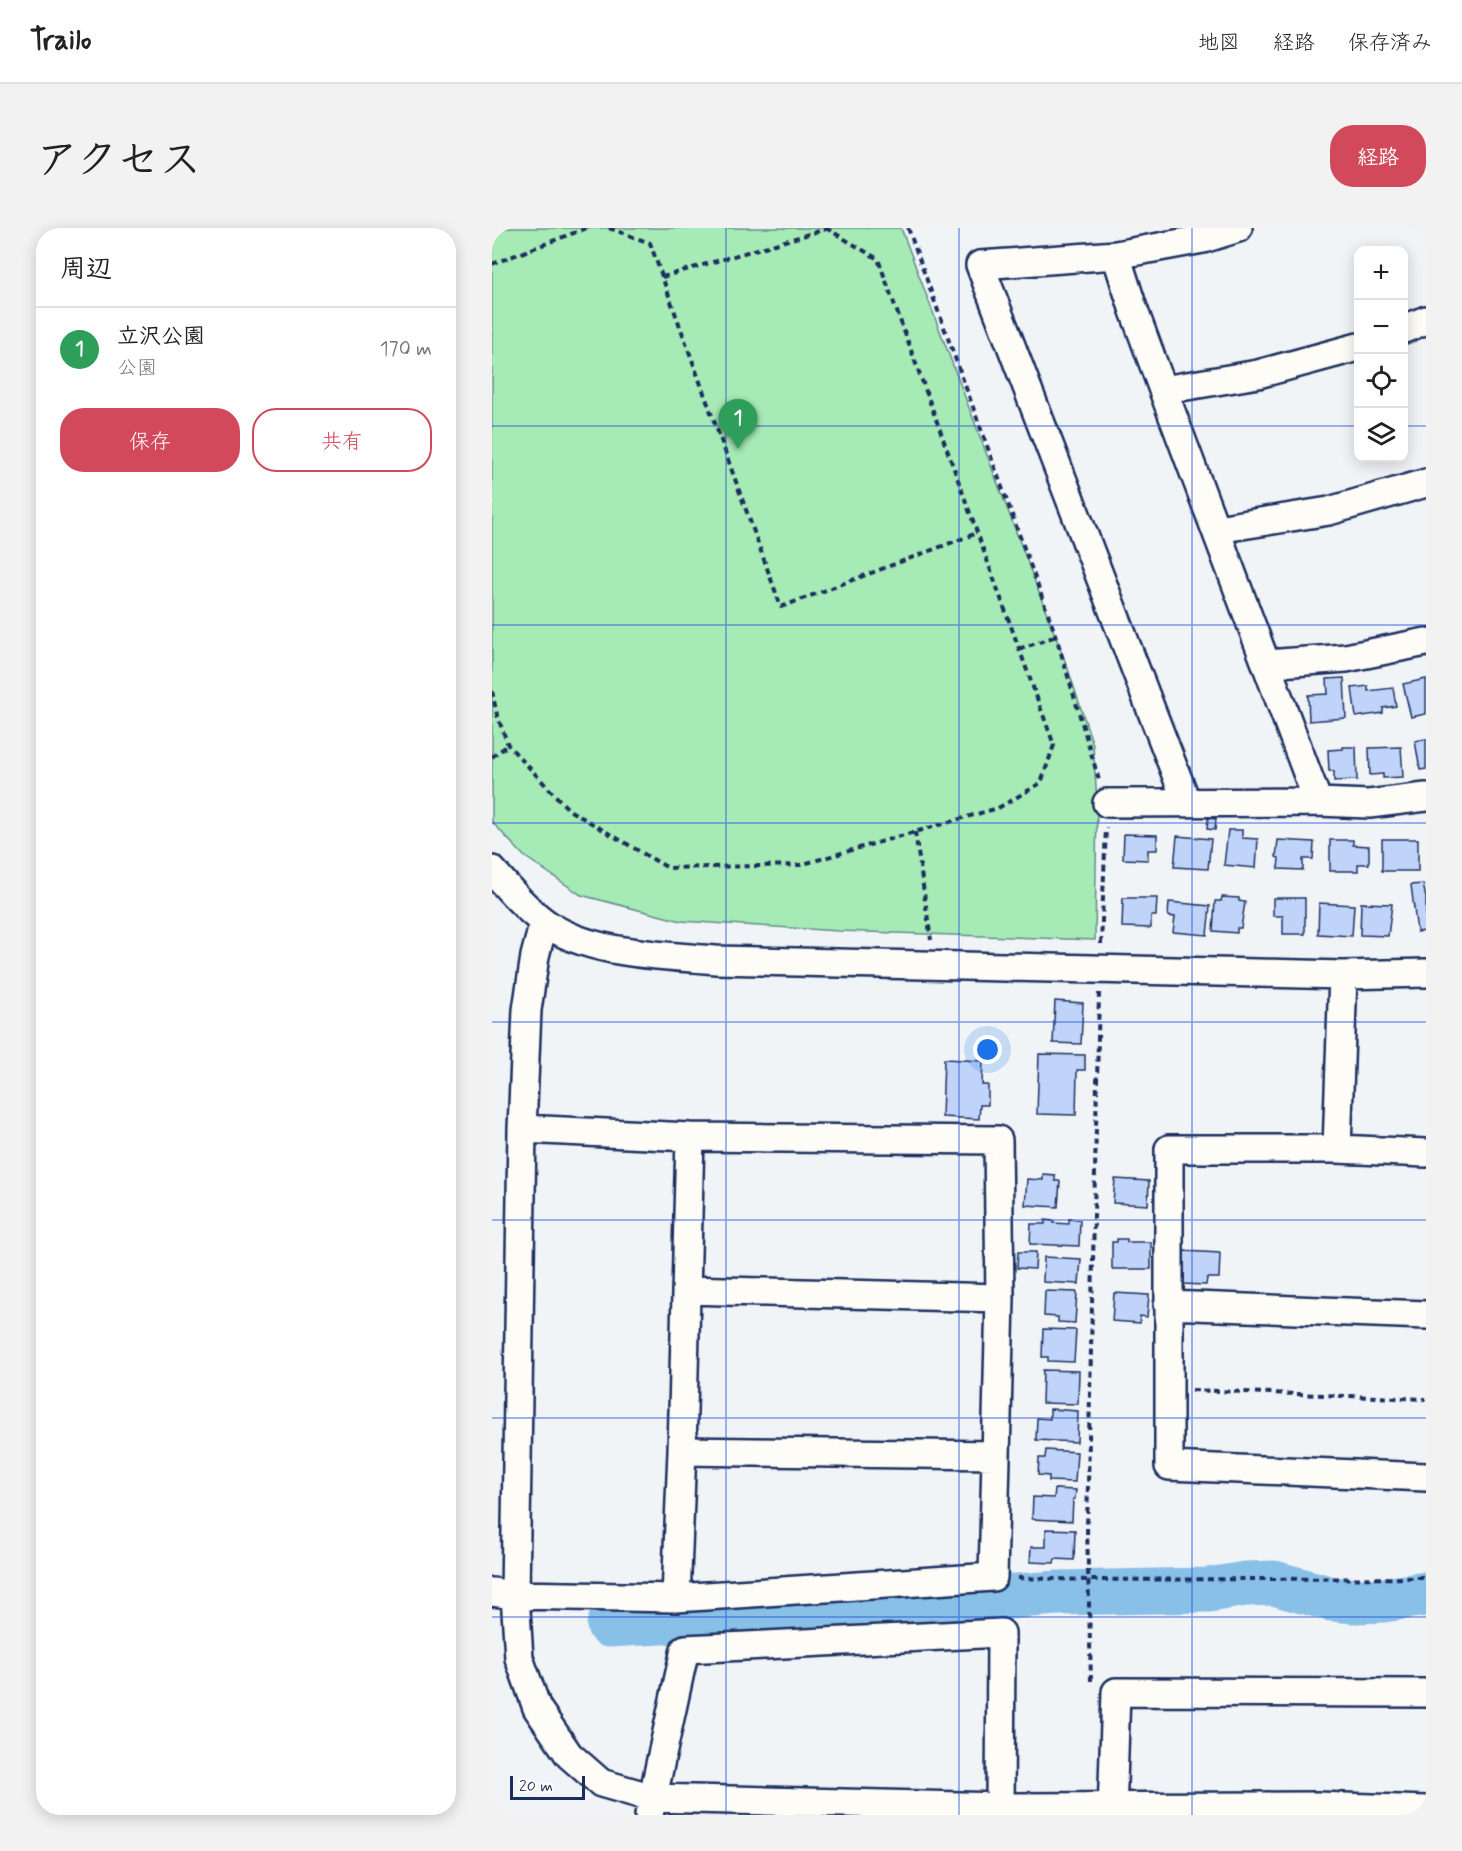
<!DOCTYPE html>
<html lang="ja">
<head>
<meta charset="utf-8">
<style>
	:root { --surface:#fff; --page:#f2f2f2; --text:#222; --muted:#767676; --line:#e0e0e0; --accent:#d1495b }
	body { margin:0; font-family:Mynerve,"Klee One",sans-serif; background:var(--page); color:var(--text) }
	.controls { position:absolute; right:18px; top:18px; display:grid; overflow:hidden; border-radius:12px; box-shadow:0 3px 15px #0003 }
	.controls button { width:54px; height:54px; display:grid; place-items:center; padding:0; border:0; border-bottom:2px solid var(--line); background:var(--surface); color:var(--text); font:30px sans-serif }
	.scale { position:absolute; left:18px; bottom:15px; width:75px; box-sizing:border-box; padding-left:6px; border:3px solid #1b2f5e; border-top:0; font-size:16px; line-height:21px; white-space:nowrap; color:#1b2f5e; -webkit-text-stroke:4px #fdfcf7; paint-order:stroke }
	.you { position:absolute; left:496px; top:822px; width:21px; height:21px; margin:-15px; border:4px solid #fff; border-radius:50%; background:#1a73e8; box-shadow:0 0 0 9px #1a73e833 }
	.badge { display:grid; place-items:center; width:39px; height:39px; border-radius:50%; background:var(--accent); color:#fff; font-size:20px; font-weight:700 }
	.pin { position:absolute; translate:-50% -50px; filter:drop-shadow(0 2px 3px #0008) }
	.pin::after { content:''; position:absolute; top:32px; width:21px; height:18px; background:inherit; clip-path:polygon(0 0,100% 0,50% 100%) }
	.list { margin:0; padding:0; list-style:none }
	h2 { display:flex; justify-content:space-between; align-items:center; height:78px; margin:0; padding:0 24px; font-size:26px }
	h2 small { font-size:20px; font-weight:400; color:var(--muted) }
	.list li { display:grid; grid-template-columns:39px 1fr auto; gap:18px; align-items:center; box-sizing:border-box; height:84px; padding:0 24px; border-top:2px solid var(--line) }
	.list b { display:block; font-size:22px; white-space:nowrap }
	.list p { margin:0; font-size:20px; white-space:nowrap; color:var(--muted) }
	.list em { font-size:20px; font-style:normal; color:var(--muted) }
	.actions { display:flex; gap:12px; padding:18px 24px }
	.actions a { flex:1; padding:14px 0; border:2px solid var(--accent); border-radius:24px; text-align:center; font-size:21px; color:var(--accent) }
	.actions .main { background:var(--accent); color:#fff }
	.icon { flex:none; width:33px; height:33px; fill:none; stroke:currentColor; stroke-width:2; stroke-linecap:round; stroke-linejoin:round }
	.map { position:relative; flex:none; width:934px; height:1587px; overflow:hidden; border-radius:24px }
	header { display:flex; align-items:center; gap:36px; box-sizing:border-box; height:84px; padding:0 30px; background:var(--surface); border-bottom:2px solid var(--line) }
	header strong { font-size:28px }
	nav { display:flex; gap:33px; margin-inline-start:auto; font-size:21px }
	.intro { display:flex; align-items:center; justify-content:space-between; box-sizing:border-box; height:144px; padding:0 36px }
	h1 { margin:0; font-size:42px }
	.button { padding:15px 27px; border-radius:24px; background:var(--accent); color:#fff; font-size:21px; font-weight:700 }
	main { display:flex; gap:36px; padding:0 36px }
	aside { flex:1; background:var(--surface); border-radius:24px; box-shadow:0 3px 15px #0003 }
	.map>svg:first-child { display:block }
</style>
</head>
<body>
<header>
<strong>Trailo</strong>
<nav><a>地図</a><a>経路</a><a>保存済み</a></nav>
</header>
<div class="intro"><h1>アクセス</h1><a class="button">経路</a></div>
<main>
<aside>
<h2>周辺<small></small></h2>
<ul class="list">
<li><span class="badge" style="background:#2e9e5b">1</span><div><b>立沢公園</b><p>公園</p></div><em>170 m</em></li>
</ul>
<div class="actions"><a class="main">保存</a><a>共有</a></div>
</aside>
<div class="map">
<svg width="934" height="1587" viewBox="0 0 934 1587">
	<rect width="100%" height="100%" fill="#f1f4f7"/>
	<filter id="ink" filterUnits="userSpaceOnUse"><feTurbulence type="fractalNoise" baseFrequency=".0167" numOctaves="2"/><feDisplacementMap in="SourceGraphic" scale="12" xChannelSelector="R" yChannelSelector="G"/><feConvolveMatrix kernelMatrix="1 2 1 2 8 2 1 2 1" color-interpolation-filters="sRGB"/></filter>
	<g filter="url(#ink)">
		<path fill="#a6eab5" stroke="#608c8a" stroke-width="1.5" d="M 0,0 L 409,0 L 576,441 L 601,517 L 605,573 L 603,712 L 347,703 L 189,693 L 89,667 L 32,628 L 0,594 Z"/>
		<g fill="none" stroke-linecap="round" stroke-linejoin="round">
			<path stroke="#89c0e7" stroke-width="45" d="M 117,1397 L 236,1390 L 359,1388 L 499,1370 L 565,1365 L 716,1362 L 754,1356 L 782,1355 L 840,1371 L 864,1373 L 891,1372 L 934,1366"/>
		</g>
		<path fill="#c0d4f9" stroke="#1b2f5e" stroke-width="1.5" d="M 852,450 L 854,490 L 817,493 L 816,467 L 836,466 L 835,451 Z
			M 934,451 L 934,486 L 919,489 L 911,456 Z
			M 876,458 L 876,463 L 901,460 L 904,478 L 891,480 L 891,485 L 864,489 L 860,460 Z
			M 934,511 L 934,541 L 928,542 L 923,513 Z
			M 851,519 L 864,519 L 865,552 L 842,553 L 842,543 L 837,543 L 836,522 L 851,521 Z
			M 909,519 L 911,549 L 891,550 L 891,546 L 878,547 L 877,520 Z
			M 716,590 L 724,591 L 723,602 L 715,601 Z
			M 736,602 L 750,602 L 750,610 L 766,611 L 764,640 L 732,637 Z
			M 632,606 L 665,607 L 665,622 L 656,622 L 656,632 L 631,631 Z
			M 685,608 L 719,611 L 716,641 L 682,639 Z
			M 890,611 L 926,611 L 926,643 L 890,643 Z
			M 786,612 L 822,614 L 821,631 L 811,631 L 811,642 L 786,641 L 787,630 L 784,629 Z
			M 838,612 L 861,612 L 861,617 L 877,618 L 877,636 L 866,636 L 866,643 L 838,643 Z
			M 931,656 L 934,670 L 934,703 L 925,704 L 919,657 Z
			M 730,669 L 747,670 L 747,673 L 753,674 L 749,700 L 745,700 L 745,705 L 721,703 L 723,673 L 729,673 Z
			M 631,670 L 665,670 L 664,688 L 659,688 L 659,700 L 630,699 Z
			M 781,670 L 813,670 L 813,706 L 791,706 L 791,688 L 781,688 Z
			M 677,674 L 718,678 L 715,707 L 681,704 L 683,689 L 676,688 Z
			M 827,675 L 862,677 L 860,708 L 826,706 Z
			M 869,675 L 900,676 L 896,708 L 868,707 Z
			M 563,773 L 591,775 L 589,816 L 561,815 Z
			M 547,826 L 593,827 L 593,842 L 585,842 L 584,887 L 545,886 Z
			M 452,831 L 491,833 L 490,857 L 496,857 L 496,877 L 488,877 L 487,891 L 450,889 Z
			M 551,946 L 563,947 L 563,953 L 568,953 L 566,979 L 533,977 L 535,951 L 551,952 Z
			M 623,951 L 657,953 L 656,977 L 621,975 Z
			M 577,991 L 588,992 L 587,1018 L 538,1016 L 539,996 L 553,996 L 553,992 L 562,993 L 562,995 L 577,996 Z
			M 625,1011 L 635,1011 L 635,1014 L 659,1014 L 659,1041 L 620,1041 L 620,1014 L 625,1014 Z
			M 692,1023 L 728,1025 L 727,1050 L 715,1050 L 714,1057 L 689,1056 Z
			M 526,1024 L 544,1024 L 543,1041 L 525,1040 Z
			M 552,1029 L 589,1031 L 587,1056 L 551,1054 Z
			M 553,1063 L 585,1064 L 583,1095 L 566,1094 L 566,1089 L 552,1088 Z
			M 622,1065 L 657,1067 L 655,1089 L 648,1088 L 648,1095 L 620,1093 Z
			M 551,1101 L 584,1102 L 582,1134 L 556,1133 L 556,1129 L 550,1129 Z
			M 551,1142 L 587,1143 L 586,1176 L 550,1175 Z
			M 558,1181 L 586,1183 L 585,1214 L 544,1212 L 545,1190 L 558,1191 Z
			M 554,1222 L 585,1224 L 583,1254 L 557,1253 L 557,1248 L 546,1247 L 547,1230 L 553,1230 Z
			M 563,1261 L 584,1262 L 583,1271 L 581,1271 L 580,1293 L 540,1291 L 541,1269 L 562,1270 Z
			M 554,1301 L 583,1302 L 582,1332 L 563,1331 L 562,1335 L 538,1334 L 539,1319 L 554,1319 Z"/>
		<g fill="none" stroke-linecap="round" stroke-linejoin="round">
			<g stroke="#1b2f5e" stroke-width="32">
				<path id="minor" d="M 624,27 L 641,80 L 671,162 L 826,574
					M 912,101 L 934,92
					M 671,162 L 766,146 L 866,119
					M 725,301 L 837,283 L 934,255
					M 775,436 L 854,430 L 934,414
					M 615,575 L 826,574 L 877,576 L 934,569
					M 695,575 L 488,37 L 624,27 L 711,11 L 746,0
					M 0,642 C 16,660 32,679 52,694 C 97,727 170,727 224,732 L 851,747 L 934,745
					M 52,694 L 43,728 L 35,782 L 30,901 L 23,1367 L 27,1430 L 45,1480 L 77,1527 L 109,1555 L 161,1570 L 508,1579 L 825,1578 L 934,1582
					M 845,921 L 851,747
					M 934,925 L 845,921 L 677,921 L 677,1238 L 934,1249
					M 194,1062 L 508,1070
					M 676,1077 L 934,1087
					M 190,1223 L 504,1227
					M 0,1364 L 23,1367 L 184,1370 L 501,1349 L 508,1070 L 506,912 L 198,909 L 30,901
					M 184,1370 L 190,1223 L 198,909
					M 157,1587 L 193,1421 L 509,1405 L 508,1587
					M 620,1587 L 624,1464 L 934,1465"/>
			</g>
			<path stroke="#1b2f5e" stroke-width="4" stroke-dasharray="6 4.5" stroke-linecap="butt" d="M 117,0 L 158,15 L 289,379 L 485,305
				M 416,0 L 564,408 L 607,552
				M 0,36 L 95,0
				M 170,49 L 334,1
				M 527,421 L 564,408
				M 0,463 L 5,487 L 16,517 L 77,582 L 176,640 L 308,637 L 506,580 L 549,555 L 562,517 L 386,31 L 334,0
				M 0,529 L 16,517
				M 423,604 L 439,712
				M 609,716 L 614,600
				M 700,1162 L 934,1171
				M 526,1350 L 598,1352 L 934,1350
				M 599,1453 L 595,1300 L 607,765"/>
			<use href="#minor" stroke="#fdfcf7" stroke-width="27"/>
		</g>
	</g>
	<path fill="none" stroke="#1d4ed8" stroke-width="1.5" stroke-opacity="0.55" d="M 234,0 L 234,1587M 467,0 L 467,1587M 700,0 L 700,1587M 0,198 L 866,198M 912,198 L 934,198M 0,397 L 934,397M 0,595 L 934,595M 0,794 L 934,794M 0,992 L 934,992M 0,1190 L 934,1190M 0,1389 L 934,1389"/>
</svg>
<div class="controls">
<button>+</button>
<button>−</button>
<button><svg class="icon" aria-label="locate" viewBox="0 0 24 24"><circle cx="12" cy="12" r="6"/><path d="M12 2v4M12 18v4M2 12h4M18 12h4"/></svg></button>
<button><svg class="icon" aria-label="layers" viewBox="0 0 24 24"><path d="M12 4l9 5-9 5-9-5zM3 14l9 5 9-5"/></svg></button>
</div>
<div class="scale">20 m</div>
<div class="you"></div>
<div class="pin badge" style="left:246px;top:221px;background:#2e9e5b">1</div>
</div>
</main>
</body>
</html>
